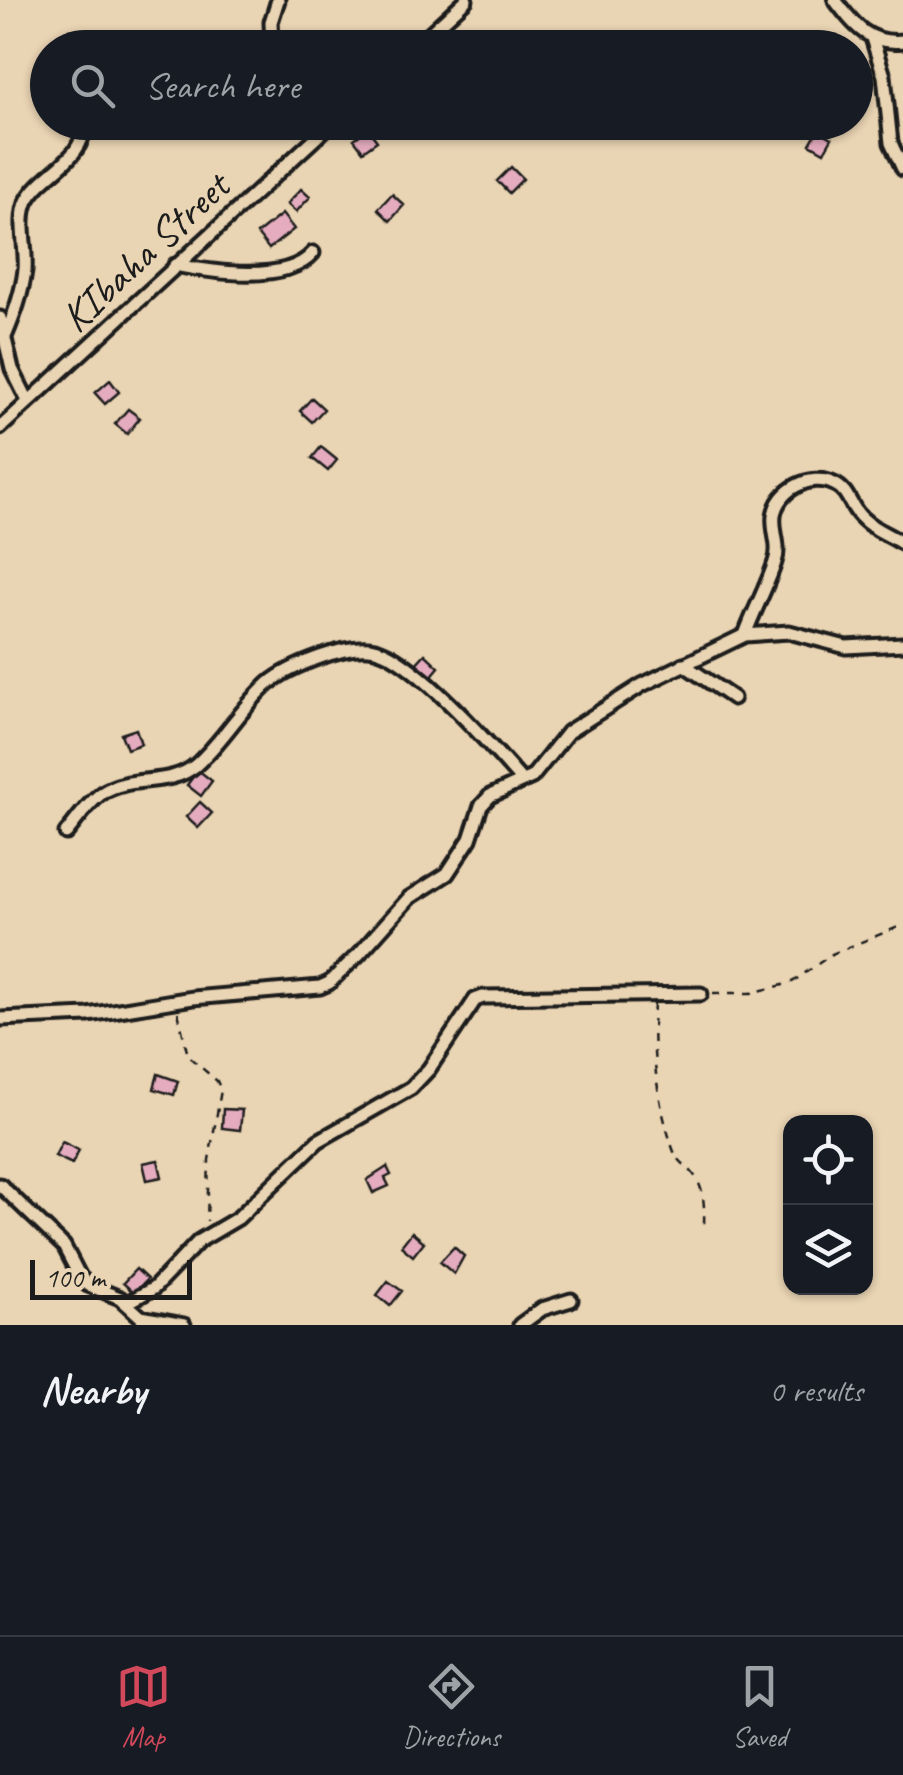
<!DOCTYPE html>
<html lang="en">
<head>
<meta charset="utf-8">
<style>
	:root { --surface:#171b24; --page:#242831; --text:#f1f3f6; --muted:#9ea1a6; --line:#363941; --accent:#d1495b }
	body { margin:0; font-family:Caveat,sans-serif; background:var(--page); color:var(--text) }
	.controls { position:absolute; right:30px; bottom:30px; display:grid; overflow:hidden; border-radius:20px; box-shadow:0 2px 8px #0004 }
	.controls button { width:90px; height:90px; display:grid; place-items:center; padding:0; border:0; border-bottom:2px solid var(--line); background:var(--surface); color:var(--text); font:50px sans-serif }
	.scale { position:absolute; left:30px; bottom:25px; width:162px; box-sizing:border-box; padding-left:10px; border:5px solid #1c1c1c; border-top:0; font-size:28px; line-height:35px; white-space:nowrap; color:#1c1c1c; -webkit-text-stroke:8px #e9d4b3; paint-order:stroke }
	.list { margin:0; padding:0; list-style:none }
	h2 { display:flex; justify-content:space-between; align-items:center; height:130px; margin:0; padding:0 40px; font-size:42px }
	h2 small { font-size:32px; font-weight:400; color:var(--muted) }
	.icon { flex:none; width:55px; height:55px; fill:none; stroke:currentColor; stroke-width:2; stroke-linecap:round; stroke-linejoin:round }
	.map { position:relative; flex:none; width:903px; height:1325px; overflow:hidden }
	.search { position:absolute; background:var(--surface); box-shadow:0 2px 8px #0004; left:30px; right:30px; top:30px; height:110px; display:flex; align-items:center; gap:25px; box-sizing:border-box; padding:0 35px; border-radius:55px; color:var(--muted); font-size:38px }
	.sheet { height:310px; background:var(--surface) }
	nav { display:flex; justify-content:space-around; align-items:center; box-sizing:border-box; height:140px; border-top:2px solid var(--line); background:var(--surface); font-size:28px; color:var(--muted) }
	nav a { display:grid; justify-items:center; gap:5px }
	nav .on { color:var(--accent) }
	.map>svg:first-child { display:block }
</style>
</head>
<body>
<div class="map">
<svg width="903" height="1325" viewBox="0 0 903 1325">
	<rect width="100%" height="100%" fill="#e9d4b3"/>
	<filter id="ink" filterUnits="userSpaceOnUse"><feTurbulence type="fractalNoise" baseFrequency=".01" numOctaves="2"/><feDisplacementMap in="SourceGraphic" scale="20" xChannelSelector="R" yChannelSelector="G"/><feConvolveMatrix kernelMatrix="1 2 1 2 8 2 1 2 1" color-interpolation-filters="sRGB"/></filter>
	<g filter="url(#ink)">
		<path fill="#e4acbe" stroke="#1c1c1c" stroke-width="2.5" d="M 368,129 L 377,141 L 363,151 L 354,139 Z
			M 818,130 L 832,138 L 824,152 L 810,144 Z
			M 511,167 L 523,179 L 509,193 L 497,181 Z
			M 301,189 L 310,197 L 296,212 L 287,204 Z
			M 392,194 L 404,205 L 390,221 L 378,209 Z
			M 282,214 L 294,229 L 269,249 L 257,234 Z
			M 110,380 L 119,392 L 105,404 L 95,393 Z
			M 312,398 L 324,409 L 312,422 L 300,411 Z
			M 128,409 L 140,418 L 127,434 L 115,424 Z
			M 321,447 L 337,460 L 328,471 L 312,458 Z
			M 425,654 L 439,667 L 430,678 L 415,665 Z
			M 136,729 L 141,744 L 127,749 L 121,734 Z
			M 198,770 L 212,781 L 201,796 L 187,785 Z
			M 200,802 L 212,813 L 198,828 L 186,817 Z
			M 158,1074 L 178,1081 L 174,1095 L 154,1089 Z
			M 223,1109 L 242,1110 L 240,1130 L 222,1128 Z
			M 62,1142 L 79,1150 L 72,1164 L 55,1156 Z
			M 158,1160 L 162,1177 L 147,1180 L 143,1163 Z
			M 387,1167 L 391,1175 L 385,1178 L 389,1186 L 373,1193 L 367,1180 Z
			M 412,1232 L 424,1242 L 413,1256 L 401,1246 Z
			M 454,1247 L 464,1256 L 454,1274 L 440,1262 Z
			M 136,1269 L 147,1279 L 134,1293 L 123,1283 Z
			M 388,1281 L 402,1291 L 390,1306 L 377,1295 Z"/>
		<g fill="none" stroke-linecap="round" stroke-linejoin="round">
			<g stroke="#1c1c1c" stroke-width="19">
				<path id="minor" d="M 835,0 C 854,25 869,45 903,41
					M 872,38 L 884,76 L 891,143 L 903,169
					M 272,48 L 271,22 L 278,0
					M 414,48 L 466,0
					M 175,265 C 211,272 287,284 313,253
					M 0,318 L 12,369 L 28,401
					M 5,337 C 14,315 22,294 25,270 C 27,249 18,220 27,201 C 42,172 86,160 84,122
					M 0,428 L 333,122
					M 745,635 C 754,610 767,587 775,562 C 781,545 772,533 774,516 C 777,490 811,472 834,484 C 850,491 850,509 863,519 C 874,530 890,535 903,544
					M 683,664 L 733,698
					M 66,833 C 77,820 88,803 102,793 C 131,774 169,788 196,765 C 223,741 241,708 268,684 C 288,667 348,642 375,649 C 414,658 494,749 522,781
					M 0,1019 L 88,1015 L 193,998 L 320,987 L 329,983 L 359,954 L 409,898 L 447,874 L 470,839 L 481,806 L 490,796 L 532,777 L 568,732 L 642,685 L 745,635 L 789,632 L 846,647 L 903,644
					M 0,1185 L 64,1246 L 80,1277 L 88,1285 L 120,1298 L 141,1317 L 184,1325
					M 127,1303 L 154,1288 L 199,1241 L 238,1218 L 318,1141 L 411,1088 L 429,1069 L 475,1000 L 483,997 L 701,994
					M 520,1325 L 542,1309 L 571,1300"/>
			</g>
			<path stroke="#1c1c1c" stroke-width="2.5" stroke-dasharray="8 8" stroke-linecap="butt" d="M 713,993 L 751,993 L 791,983 L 832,954 L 903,925
				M 654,1003 C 651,1054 657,1101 673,1149 C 678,1163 689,1166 696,1178 C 706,1194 704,1214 704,1231
				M 178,1012 L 188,1056 L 217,1081 L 221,1090 L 209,1160 L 207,1221"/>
			<use href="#minor" stroke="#e9d4b3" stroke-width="11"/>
		</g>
	</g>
	<g text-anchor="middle" stroke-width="8" stroke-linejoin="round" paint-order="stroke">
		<g font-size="42" fill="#1c1c1c" stroke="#e9d4b3">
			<text transform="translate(144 251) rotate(-43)" y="15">KIbaha Street</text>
		</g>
	</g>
</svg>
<div class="controls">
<button><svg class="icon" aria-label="locate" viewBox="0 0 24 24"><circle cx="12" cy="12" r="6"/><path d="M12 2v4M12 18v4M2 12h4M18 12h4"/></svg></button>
<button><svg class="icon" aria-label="layers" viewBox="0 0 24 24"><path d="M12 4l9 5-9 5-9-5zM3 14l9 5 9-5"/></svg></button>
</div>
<div class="scale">100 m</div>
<div class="search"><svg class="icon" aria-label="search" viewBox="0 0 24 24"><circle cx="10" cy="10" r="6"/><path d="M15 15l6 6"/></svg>Search here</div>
</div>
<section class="sheet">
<h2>Nearby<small>0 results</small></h2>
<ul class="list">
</ul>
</section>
<nav>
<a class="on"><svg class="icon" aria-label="map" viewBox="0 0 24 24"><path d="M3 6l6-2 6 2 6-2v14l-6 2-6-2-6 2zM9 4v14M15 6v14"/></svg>Map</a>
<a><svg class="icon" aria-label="directions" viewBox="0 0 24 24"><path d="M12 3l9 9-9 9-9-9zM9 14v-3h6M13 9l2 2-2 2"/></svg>Directions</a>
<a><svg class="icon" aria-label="saved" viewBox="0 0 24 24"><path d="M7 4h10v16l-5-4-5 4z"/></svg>Saved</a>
</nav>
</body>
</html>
